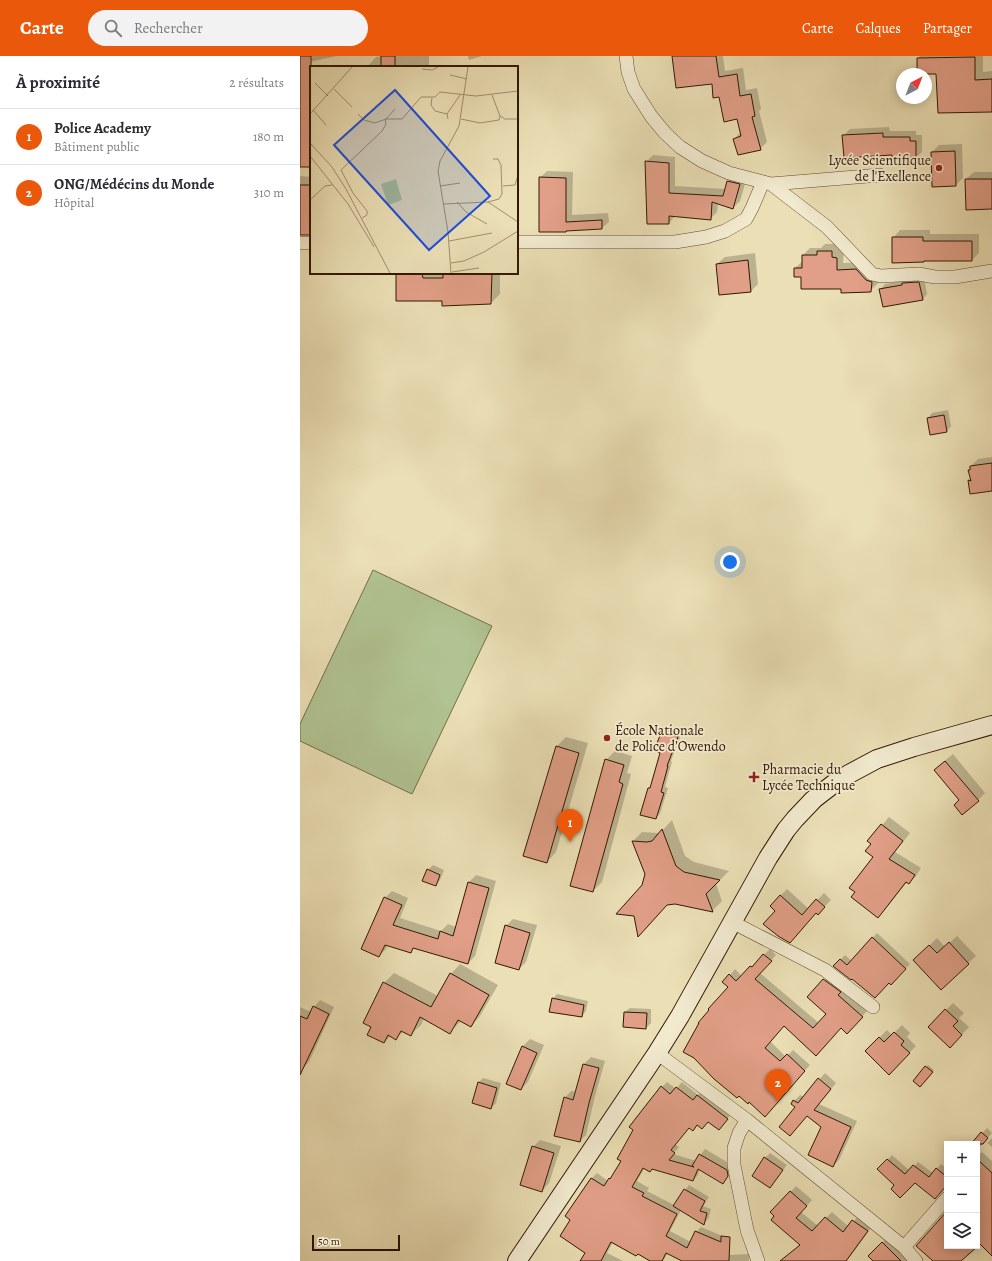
<!DOCTYPE html>
<html lang="fr">
<head>
<meta charset="utf-8">
<style>
	:root { --surface:#fff; --page:#f2f2f3; --text:#2b2b33; --muted:#7c7c81; --line:#e1e1e2; --accent:#ea580c }
	body { margin:0; font-family:Alegreya,serif; background:var(--page); color:var(--text) }
	.controls { position:absolute; right:12px; bottom:12px; display:grid; overflow:hidden; border-radius:0px; box-shadow:0 2px 10px #0003 }
	.controls button { width:36px; height:36px; display:grid; place-items:center; padding:0; border:0; border-bottom:1px solid var(--line); background:var(--surface); color:var(--text); font:20px sans-serif }
	.compass { position:absolute; left:596px; top:12px; width:36px; height:36px; border-radius:50%; background:var(--surface); box-shadow:0 2px 10px #0003; rotate:42deg }
	.scale { position:absolute; left:12px; bottom:10px; width:88px; box-sizing:border-box; padding-left:4px; border:2px solid #321803; border-top:0; font-size:11px; line-height:14px; white-space:nowrap; color:#321803; -webkit-text-stroke:3px #f2eacf; paint-order:stroke }
	.you { position:absolute; left:430px; top:506px; width:14px; height:14px; margin:-10px; border:3px solid #fff; border-radius:50%; background:#1a73e8; box-shadow:0 0 0 6px #1a73e833 }
	.badge { display:grid; place-items:center; width:26px; height:26px; border-radius:50%; background:var(--accent); color:#fff; font-size:13px; font-weight:700 }
	.pin { position:absolute; translate:-50% -33px; filter:drop-shadow(0 1px 2px #0008) }
	.pin::after { content:''; position:absolute; top:21px; width:14px; height:12px; background:inherit; clip-path:polygon(0 0,100% 0,50% 100%) }
	.list { margin:0; padding:0; list-style:none }
	h2 { display:flex; justify-content:space-between; align-items:center; height:52px; margin:0; padding:0 16px; font-size:17px }
	h2 small { font-size:13px; font-weight:400; color:var(--muted) }
	.list li { display:grid; grid-template-columns:26px 1fr auto; gap:12px; align-items:center; box-sizing:border-box; height:56px; padding:0 16px; border-top:1px solid var(--line) }
	.list b { display:block; font-size:15px; white-space:nowrap }
	.list p { margin:0; font-size:13px; white-space:nowrap; color:var(--muted) }
	.list em { font-size:13px; font-style:normal; color:var(--muted) }
	.icon { flex:none; width:22px; height:22px; fill:none; stroke:currentColor; stroke-width:2; stroke-linecap:round; stroke-linejoin:round }
	.map { position:relative; flex:none; width:692px; height:1205px; overflow:hidden }
	header { display:flex; align-items:center; gap:24px; box-sizing:border-box; height:56px; padding:0 20px; background:var(--accent); color:#fff }
	header strong { font-size:19px }
	nav { display:flex; gap:22px; margin-inline-start:auto; font-size:14px }
	.search { width:280px; height:36px; background:var(--page); display:flex; align-items:center; gap:10px; box-sizing:border-box; padding:0 14px; border-radius:22px; color:var(--muted); font-size:15px }
	main { display:flex }
	aside { flex:1; background:var(--surface) }
	.map>svg:first-child { display:block }
</style>
</head>
<body>
<header>
<strong>Carte</strong>
<div class="search"><svg class="icon" aria-label="search" viewBox="0 0 24 24"><circle cx="10" cy="10" r="6"/><path d="M15 15l6 6"/></svg>Rechercher</div>
<nav><a>Carte</a><a>Calques</a><a>Partager</a></nav>
</header>
<main>
<aside>
<h2>À proximité<small>2 résultats</small></h2>
<ul class="list">
<li><span class="badge">1</span><div><b>Police Academy</b><p>Bâtiment public</p></div><em>180 m</em></li>
<li><span class="badge">2</span><div><b>ONG/Médécins du Monde</b><p>Hôpital</p></div><em>310 m</em></li>
</ul>
</aside>
<div class="map">
<svg width="692" height="1205" viewBox="0 0 692 1205">
	<rect width="100%" height="100%" fill="#ebdfb5"/>
	<filter id="stains"><feTurbulence type="fractalNoise" baseFrequency=".005" numOctaves="4"/><feColorMatrix values="0 0 0 0 .2 0 0 0 0 .09 0 0 0 0 .02 0 0 0 .5 -.17"/></filter>
	<radialGradient id="worn" r=".72"><stop offset=".6" stop-color="#630" stop-opacity="0"/><stop offset="1" stop-color="#630" stop-opacity=".3"/></radialGradient>
	<path fill="#b1c392" stroke="#726e4a" d="M 73,514 L 192,570 L 112,738 L 0,685 L 0,668 Z"/>
	<path fill="#0003" d="M 0,0 L 37,0 L 0,8 Z
		M 82,0 L 129,0 L 129,11 L 67,11 L 76,1 Z
		M 168,0 L 182,0 L 169,4 Z
		M 373,0 L 423,0 L 425,15 L 443,12 L 446,34 L 457,32 L 461,53 L 459,55 L 467,86 L 460,93 L 434,83 L 441,76 L 438,62 L 420,40 L 413,27 Z
		M 620,0 L 683,0 L 683,16 L 692,15 L 692,55 L 618,2 Z
		M 589,71 L 590,75 L 616,75 L 616,79 L 622,79 L 622,96 L 615,102 L 593,98 L 543,80 L 550,73 Z
		M 662,88 L 663,122 L 656,129 L 632,96 L 639,89 Z
		M 353,99 L 375,101 L 375,130 L 426,133 L 428,125 L 435,118 L 447,121 L 440,145 L 433,152 L 418,147 L 417,156 L 410,163 L 376,159 L 369,167 L 346,106 Z
		M 247,115 L 273,116 L 272,159 L 308,157 L 309,166 L 302,172 L 267,174 L 240,122 Z
		M 674,116 L 692,116 L 692,152 L 666,123 Z
		M 0,120 L 11,121 L 11,178 L 0,178 Z
		M 600,174 L 630,174 L 630,178 L 679,178 L 679,197 L 672,204 L 593,182 Z
		M 525,188 L 539,188 L 539,194 L 544,195 L 543,207 L 564,206 L 579,219 L 578,227 L 570,235 L 542,232 L 502,220 L 495,212 L 503,205 L 503,199 L 510,192 L 521,192 Z
		M 455,197 L 458,228 L 451,235 L 417,208 L 425,201 Z
		M 97,217 L 200,217 L 200,238 L 191,247 L 143,244 Z
		M 624,222 L 627,238 L 623,243 L 581,233 L 585,228 Z
		M 648,354 L 651,370 L 647,375 L 628,362 L 632,357 Z
		M 692,401 L 692,434 L 670,437 L 669,424 L 671,422 L 669,414 L 671,410 L 678,403 Z
		M 367,671 L 382,676 L 371,705 L 372,706 L 365,731 L 368,732 L 360,758 L 356,762 L 349,732 L 352,730 L 361,696 L 356,694 L 363,675 Z
		M 266,681 L 288,687 L 256,796 L 247,806 L 257,690 Z
		M 315,695 L 332,700 L 327,717 L 331,718 L 302,826 L 293,835 L 306,704 Z
		M 653,698 L 685,737 L 678,744 L 660,744 L 642,707 Z
		M 589,761 L 610,777 L 595,796 L 621,812 L 616,820 L 609,827 L 607,826 L 585,854 L 578,861 L 556,836 L 574,801 L 572,788 L 569,785 Z
		M 372,764 L 385,800 L 394,806 L 429,815 L 416,828 L 422,845 L 412,855 L 343,829 L 346,817 L 333,785 L 342,776 L 358,777 L 361,776 Z
		M 133,809 L 144,814 L 140,824 L 136,829 L 128,814 Z
		M 176,819 L 196,825 L 175,900 L 168,907 L 115,892 L 110,896 L 88,889 L 86,893 L 79,900 L 85,842 L 92,835 L 108,842 L 100,862 L 141,875 L 148,868 L 156,871 L 169,826 Z
		M 487,833 L 509,853 L 524,837 L 531,844 L 524,851 L 478,880 L 476,855 L 480,840 Z
		M 213,863 L 237,869 L 226,906 L 219,913 L 206,870 Z
		M 577,877 L 610,908 L 596,923 L 589,926 L 535,910 L 545,899 L 552,905 Z
		M 657,880 L 676,900 L 641,932 L 615,904 L 637,882 L 645,891 Z
		M 470,893 L 476,899 L 460,917 L 519,967 L 528,958 L 509,941 L 530,918 L 567,955 L 553,971 L 541,971 L 521,993 L 485,969 L 470,985 L 486,1001 L 493,994 L 510,1009 L 470,1054 L 430,931 L 430,919 L 435,913 L 442,920 Z
		M 160,908 L 198,929 L 180,960 L 171,970 L 161,965 L 150,976 L 124,962 L 121,969 L 111,978 L 104,975 L 96,982 L 91,980 L 84,986 L 73,971 L 84,927 L 94,917 L 138,940 L 151,918 Z
		M 257,938 L 288,945 L 286,955 L 282,960 L 253,943 Z
		M 20,944 L 34,951 L 9,1006 L 2,1013 L 0,1012 L 0,951 L 11,956 L 14,951 Z
		M 653,947 L 664,957 L 659,962 L 669,971 L 650,991 L 629,971 Z
		M 330,952 L 351,953 L 351,967 L 346,972 L 325,956 Z
		M 602,969 L 610,977 L 607,981 L 616,990 L 589,1018 L 566,995 L 587,974 L 592,979 Z
		M 230,983 L 244,989 L 228,1026 L 221,1033 L 222,991 Z
		M 291,1001 L 305,1005 L 295,1040 L 286,1079 L 280,1085 L 265,1042 L 271,1035 L 276,1036 L 284,1008 Z
		M 628,1009 L 634,1014 L 620,1030 L 626,1011 Z
		M 525,1017 L 536,1027 L 519,1048 L 557,1065 L 539,1104 L 533,1110 L 522,1071 L 507,1059 L 490,1079 L 496,1051 L 494,1045 L 500,1039 L 504,1041 Z
		M 183,1022 L 201,1027 L 196,1047 L 191,1052 L 179,1026 Z
		M 367,1026 L 376,1033 L 382,1026 L 398,1039 L 403,1034 L 432,1057 L 419,1073 L 408,1065 L 389,1071 L 375,1088 L 379,1091 L 373,1098 L 396,1105 L 405,1093 L 432,1109 L 433,1113 L 428,1121 L 423,1126 L 400,1113 L 398,1119 L 393,1124 L 352,1112 L 345,1111 L 337,1125 L 349,1132 L 347,1135 L 374,1149 L 389,1129 L 409,1141 L 403,1150 L 411,1153 L 408,1163 L 404,1167 L 381,1154 L 370,1175 L 391,1186 L 396,1176 L 401,1171 L 427,1182 L 416,1205 L 385,1205 L 368,1197 L 363,1205 L 352,1205 L 313,1186 L 307,1197 L 323,1205 L 281,1205 L 287,1196 L 272,1163 L 266,1160 L 292,1122 L 297,1117 L 308,1125 L 315,1117 L 362,1031 Z
		M 687,1072 L 692,1077 L 677,1094 L 677,1088 L 672,1088 Z
		M 692,1082 L 692,1091 L 687,1087 Z
		M 240,1084 L 261,1090 L 249,1127 L 242,1135 L 233,1091 Z
		M 682,1096 L 692,1105 L 692,1136 L 677,1122 L 677,1101 Z
		M 470,1097 L 487,1109 L 470,1131 L 465,1102 Z
		M 592,1099 L 610,1115 L 618,1106 L 633,1117 L 641,1108 L 647,1113 L 647,1128 L 615,1126 L 596,1129 L 579,1113 Z
		M 496,1130 L 512,1144 L 501,1156 L 518,1170 L 532,1156 L 549,1171 L 559,1159 L 573,1169 L 547,1205 L 480,1205 L 501,1188 L 472,1156 Z
		M 589,1180 L 609,1205 L 574,1205 L 569,1200 Z
		M 449,1198 L 449,1205 L 425,1205 L 430,1199 Z"/>
	<path fill="#e19f87" stroke="#321803" d="M 0,0 L 11,0 L 11,111 L 0,111 Z
		M 81,0 L 95,0 L 95,11 L 81,11 Z
		M 372,0 L 416,0 L 419,21 L 437,18 L 440,40 L 451,38 L 455,60 L 452,61 L 461,94 L 438,99 L 433,83 L 441,80 L 437,63 L 424,66 L 419,41 L 413,42 L 412,28 L 376,32 Z
		M 675,1 L 675,24 L 692,23 L 692,56 L 638,57 L 636,18 L 617,18 L 617,2 Z
		M 583,77 L 583,81 L 610,81 L 610,85 L 616,85 L 616,103 L 592,103 L 592,99 L 544,102 L 542,79 Z
		M 655,95 L 656,130 L 632,131 L 631,96 Z
		M 345,105 L 369,107 L 369,137 L 423,140 L 427,125 L 440,128 L 433,153 L 412,146 L 411,164 L 369,160 L 369,168 L 347,168 Z
		M 239,121 L 266,122 L 266,166 L 302,164 L 302,173 L 266,175 L 266,176 L 239,176 Z
		M 665,123 L 692,123 L 692,153 L 666,154 Z
		M 0,129 L 11,129 L 11,179 L 0,179 Z
		M 592,181 L 623,181 L 623,185 L 672,185 L 672,205 L 624,205 L 624,206 L 592,207 Z
		M 517,195 L 532,195 L 532,201 L 537,202 L 537,214 L 556,213 L 566,224 L 572,226 L 571,236 L 541,237 L 541,233 L 501,233 L 501,221 L 494,221 L 494,212 L 502,212 L 502,199 L 517,199 Z
		M 448,204 L 451,236 L 419,239 L 416,208 Z
		M 96,217 L 122,217 L 123,222 L 143,222 L 143,217 L 192,217 L 191,248 L 142,250 L 142,245 L 96,245 Z
		M 619,226 L 623,244 L 583,251 L 579,233 L 602,229 L 602,227 Z
		M 644,359 L 647,376 L 630,379 L 627,362 Z
		M 692,407 L 692,435 L 670,438 L 668,424 L 671,425 L 668,414 L 670,414 L 670,410 Z
		M 362,675 L 378,681 L 367,710 L 368,710 L 361,736 L 364,737 L 356,763 L 340,759 L 348,732 L 350,732 L 360,697 L 354,694 Z
		M 256,690 L 279,697 L 247,807 L 223,800 Z
		M 305,703 L 324,709 L 319,726 L 323,728 L 293,836 L 270,830 Z
		M 645,705 L 679,745 L 662,759 L 654,749 L 659,744 L 634,714 Z
		M 581,768 L 603,785 L 589,803 L 615,819 L 609,828 L 606,826 L 578,862 L 551,841 L 555,836 L 549,832 L 573,801 L 565,795 L 571,788 L 567,785 Z
		M 362,773 L 376,810 L 384,816 L 420,824 L 406,838 L 413,856 L 375,848 L 367,849 L 338,881 L 334,860 L 316,858 L 342,829 L 345,818 L 332,785 L 347,786 L 352,785 Z
		M 127,813 L 140,819 L 136,830 L 122,825 Z
		M 168,826 L 189,832 L 168,908 L 113,892 L 111,897 L 85,889 L 79,901 L 61,893 L 84,841 L 102,849 L 93,869 L 138,883 L 140,875 L 153,880 Z
		M 480,839 L 502,859 L 516,843 L 525,851 L 518,859 L 516,857 L 490,887 L 478,880 L 463,868 L 475,855 L 470,850 Z
		M 205,869 L 230,877 L 219,914 L 195,907 Z
		M 572,881 L 606,913 L 591,929 L 589,927 L 575,942 L 552,923 L 551,924 L 533,910 L 540,903 L 547,909 Z
		M 649,886 L 669,908 L 641,934 L 613,904 L 629,889 L 637,897 Z
		M 463,898 L 472,905 L 455,923 L 513,972 L 526,958 L 507,941 L 523,923 L 541,936 L 538,939 L 563,961 L 547,978 L 541,972 L 516,1000 L 484,970 L 465,992 L 480,1005 L 487,998 L 505,1015 L 465,1061 L 449,1046 L 448,1048 L 439,1040 L 437,1042 L 414,1023 L 394,1002 L 383,996 L 399,967 L 398,967 L 409,954 L 408,953 L 428,931 L 422,926 L 429,918 L 436,925 L 450,910 L 452,911 Z
		M 150,917 L 189,939 L 171,971 L 158,964 L 150,978 L 120,961 L 111,980 L 101,975 L 96,984 L 88,979 L 84,987 L 67,979 L 71,971 L 63,967 L 83,926 L 131,951 Z
		M 252,942 L 284,949 L 282,961 L 249,956 Z
		M 13,950 L 29,958 L 0,1019 L 0,960 L 7,963 Z
		M 645,953 L 658,965 L 653,970 L 662,979 L 650,992 L 628,971 Z
		M 324,956 L 347,957 L 346,973 L 323,971 Z
		M 594,976 L 604,985 L 601,989 L 610,997 L 589,1019 L 565,995 L 579,981 L 584,986 Z
		M 222,990 L 237,997 L 221,1034 L 206,1028 Z
		M 283,1008 L 299,1012 L 289,1047 L 280,1086 L 254,1080 L 264,1041 L 273,1044 Z
		M 625,1010 L 633,1016 L 620,1031 L 613,1025 Z
		M 518,1022 L 531,1033 L 514,1054 L 551,1071 L 533,1111 L 508,1099 L 521,1071 L 507,1060 L 490,1080 L 479,1071 L 495,1051 L 491,1048 L 493,1044 L 498,1047 Z
		M 178,1026 L 197,1032 L 191,1053 L 172,1047 Z
		M 361,1030 L 370,1038 L 376,1031 L 393,1044 L 397,1039 L 428,1063 L 419,1074 L 408,1066 L 402,1073 L 397,1069 L 393,1075 L 389,1072 L 371,1094 L 375,1097 L 369,1104 L 394,1111 L 392,1110 L 399,1098 L 427,1114 L 428,1120 L 423,1128 L 398,1113 L 393,1125 L 352,1113 L 350,1116 L 343,1112 L 332,1131 L 344,1137 L 342,1140 L 377,1158 L 366,1180 L 387,1192 L 395,1175 L 421,1186 L 421,1180 L 430,1181 L 429,1205 L 382,1205 L 366,1197 L 362,1205 L 350,1205 L 338,1198 L 336,1200 L 311,1186 L 301,1205 L 280,1205 L 285,1197 L 260,1180 L 270,1164 L 265,1160 L 291,1122 L 304,1130 L 309,1122 L 310,1123 L 321,1105 L 317,1103 L 333,1074 L 329,1071 Z
		M 681,1076 L 688,1082 L 683,1088 L 671,1088 Z
		M 232,1090 L 254,1097 L 242,1136 L 220,1129 Z
		M 464,1101 L 483,1114 L 470,1132 L 452,1120 Z
		M 587,1103 L 605,1118 L 613,1109 L 629,1121 L 636,1112 L 647,1121 L 647,1129 L 635,1143 L 615,1127 L 600,1142 L 591,1133 L 594,1129 L 577,1113 Z
		M 677,1103 L 692,1117 L 692,1200 L 677,1185 Z
		M 384,1133 L 405,1145 L 400,1155 L 407,1157 L 404,1169 L 373,1150 Z
		M 490,1135 L 507,1150 L 496,1162 L 512,1175 L 525,1161 L 543,1176 L 552,1164 L 568,1175 L 546,1205 L 480,1205 L 500,1189 L 471,1164 L 474,1160 L 470,1156 Z
		M 647,1155 L 647,1190 L 678,1190 L 661,1205 L 633,1205 L 616,1190 Z
		M 582,1186 L 601,1205 L 573,1205 L 568,1200 Z"/>
	<g fill="none" stroke-linecap="round" stroke-linejoin="round">
		<g stroke="#604a30" stroke-width="14">
			<path id="street" d="M 326,0 L 328,16 L 334,33 L 351,60 L 365,77 L 380,91 L 402,105 L 429,117 L 471,128 L 580,119
				M 471,128 L 527,171 L 572,218 L 581,220 L 619,218 L 635,221 L 655,221 L 692,215
				M 217,186 L 375,186 L 406,181 L 425,175 L 446,163 L 452,152 L 463,126
				M 0,187 L 11,187
				M 432,866 L 525,914 L 573,951
				M 357,997 L 447,1064 L 604,1191 L 616,1205
				M 447,1064 L 439,1077 L 434,1092 L 434,1109 L 447,1174 L 458,1205
				M 604,1191 L 647,1142"/>
		</g>
		<g stroke="#321803" stroke-width="20">
			<path id="secondary" d="M 217,1205 L 357,997 L 380,960 L 468,802 L 486,774 L 495,763 L 514,743 L 536,726 L 549,718 L 577,703 L 614,691 L 692,669"/>
		</g>
		<use href="#street" stroke="#f2eacf" stroke-width="13"/>
		<use href="#secondary" stroke="#f2eacf" stroke-width="18"/>
	</g>
	<g fill="#8f2418" stroke="#f2eacf" stroke-width="1.5">
		<circle cx="639" cy="112" r="4"/>
		<circle cx="307" cy="682" r="4"/>
		<path d="M452 715h4v4h4v4h-4v4h-4v-4h-4v-4h4z"/>
	</g>
	<g text-anchor="middle" stroke-width="3.5" stroke-linejoin="round" paint-order="stroke">
		<g font-size="14" fill="#321803" stroke="#f2eacf" text-anchor="start">
			<text x="631" y="109" text-anchor="end">Lycée Scientifique<tspan x="631" dy="16">de l'Exellence</tspan></text>
			<text x="315" y="679">École Nationale<tspan x="315" dy="16">de Police d’Owendo</tspan></text>
			<text x="462" y="718">Pharmacie du<tspan x="462" dy="16">Lycée Technique</tspan></text>
		</g>
	</g>
	<g transform="translate(10 10)">
		<rect width="208" height="208" fill="#ebdfb5"/>
		<path d="M 86,113 L 92,134 L 78,139 L 71,118 Z" fill="#b1c392"/>
		<path fill="none" stroke="#a18f6e" stroke-width="1" d="M 112,3 L 122,4 L 128,1M 140,9 L 157,13M 5,17 L 18,30M 24,23 L 42,41M 182,29 L 190,50 L 195,53 L 208,53M 122,32 L 121,39 L 125,45 L 137,48 L 138,53M 3,44 L 16,59M 0,48 L 42,1M 48,48 L 54,54 L 65,57 L 76,53 L 85,43M 137,48 L 150,29M 76,53 L 92,53 L 111,31 L 125,31 L 130,26 L 166,30 L 208,25M 151,53 L 170,57 L 189,54 L 190,50M 0,77 L 22,101 L 36,123 L 80,207M 0,90 L 38,138 L 64,181M 130,120 L 150,117M 193,120 L 205,119 L 208,109M 0,134 L 15,120 L 22,119M 147,136 L 156,146 L 177,158M 178,136 L 189,133 L 192,128 L 191,99 L 188,93 L 183,93M 134,138 L 178,136 L 208,156M 52,152 L 57,149 L 57,145 L 43,127 L 31,104 L 72,65 L 76,58 L 75,53M 139,175 L 182,167M 141,197 L 154,195 L 174,186 L 208,165M 142,206 L 169,202M 141,207 L 138,166 L 128,105 L 130,95 L 149,60 L 158,1"/>
		<path fill="#1d4ed8" fill-opacity="0.15" stroke="#1d4ed8" stroke-width="2" d="M 85,24 L 180,130 L 119,184 L 24,79 Z"/>
		<rect width="208" height="208" fill="none" stroke="#321803" stroke-width="2"/>
	</g>
	<rect width="100%" height="100%" filter="url(#stains)"/>
	<rect width="100%" height="100%" fill="url(#worn)"/>
</svg>
<div class="controls">
<button>+</button>
<button>−</button>
<button><svg class="icon" aria-label="layers" viewBox="0 0 24 24"><path d="M12 4l9 5-9 5-9-5zM3 14l9 5 9-5"/></svg></button>
</div>
<svg class="compass" viewBox="-18 -18 36 36"><path d="M0-13l5 13h-10z" fill="#e53935"/><path d="M0 13l5-13h-10z" fill="#7c7c81"/></svg>
<div class="scale">50 m</div>
<div class="you"></div>
<div class="pin badge" style="left:270px;top:786px">1</div>
<div class="pin badge" style="left:478px;top:1046px">2</div>
</div>
</main>
</body>
</html>
